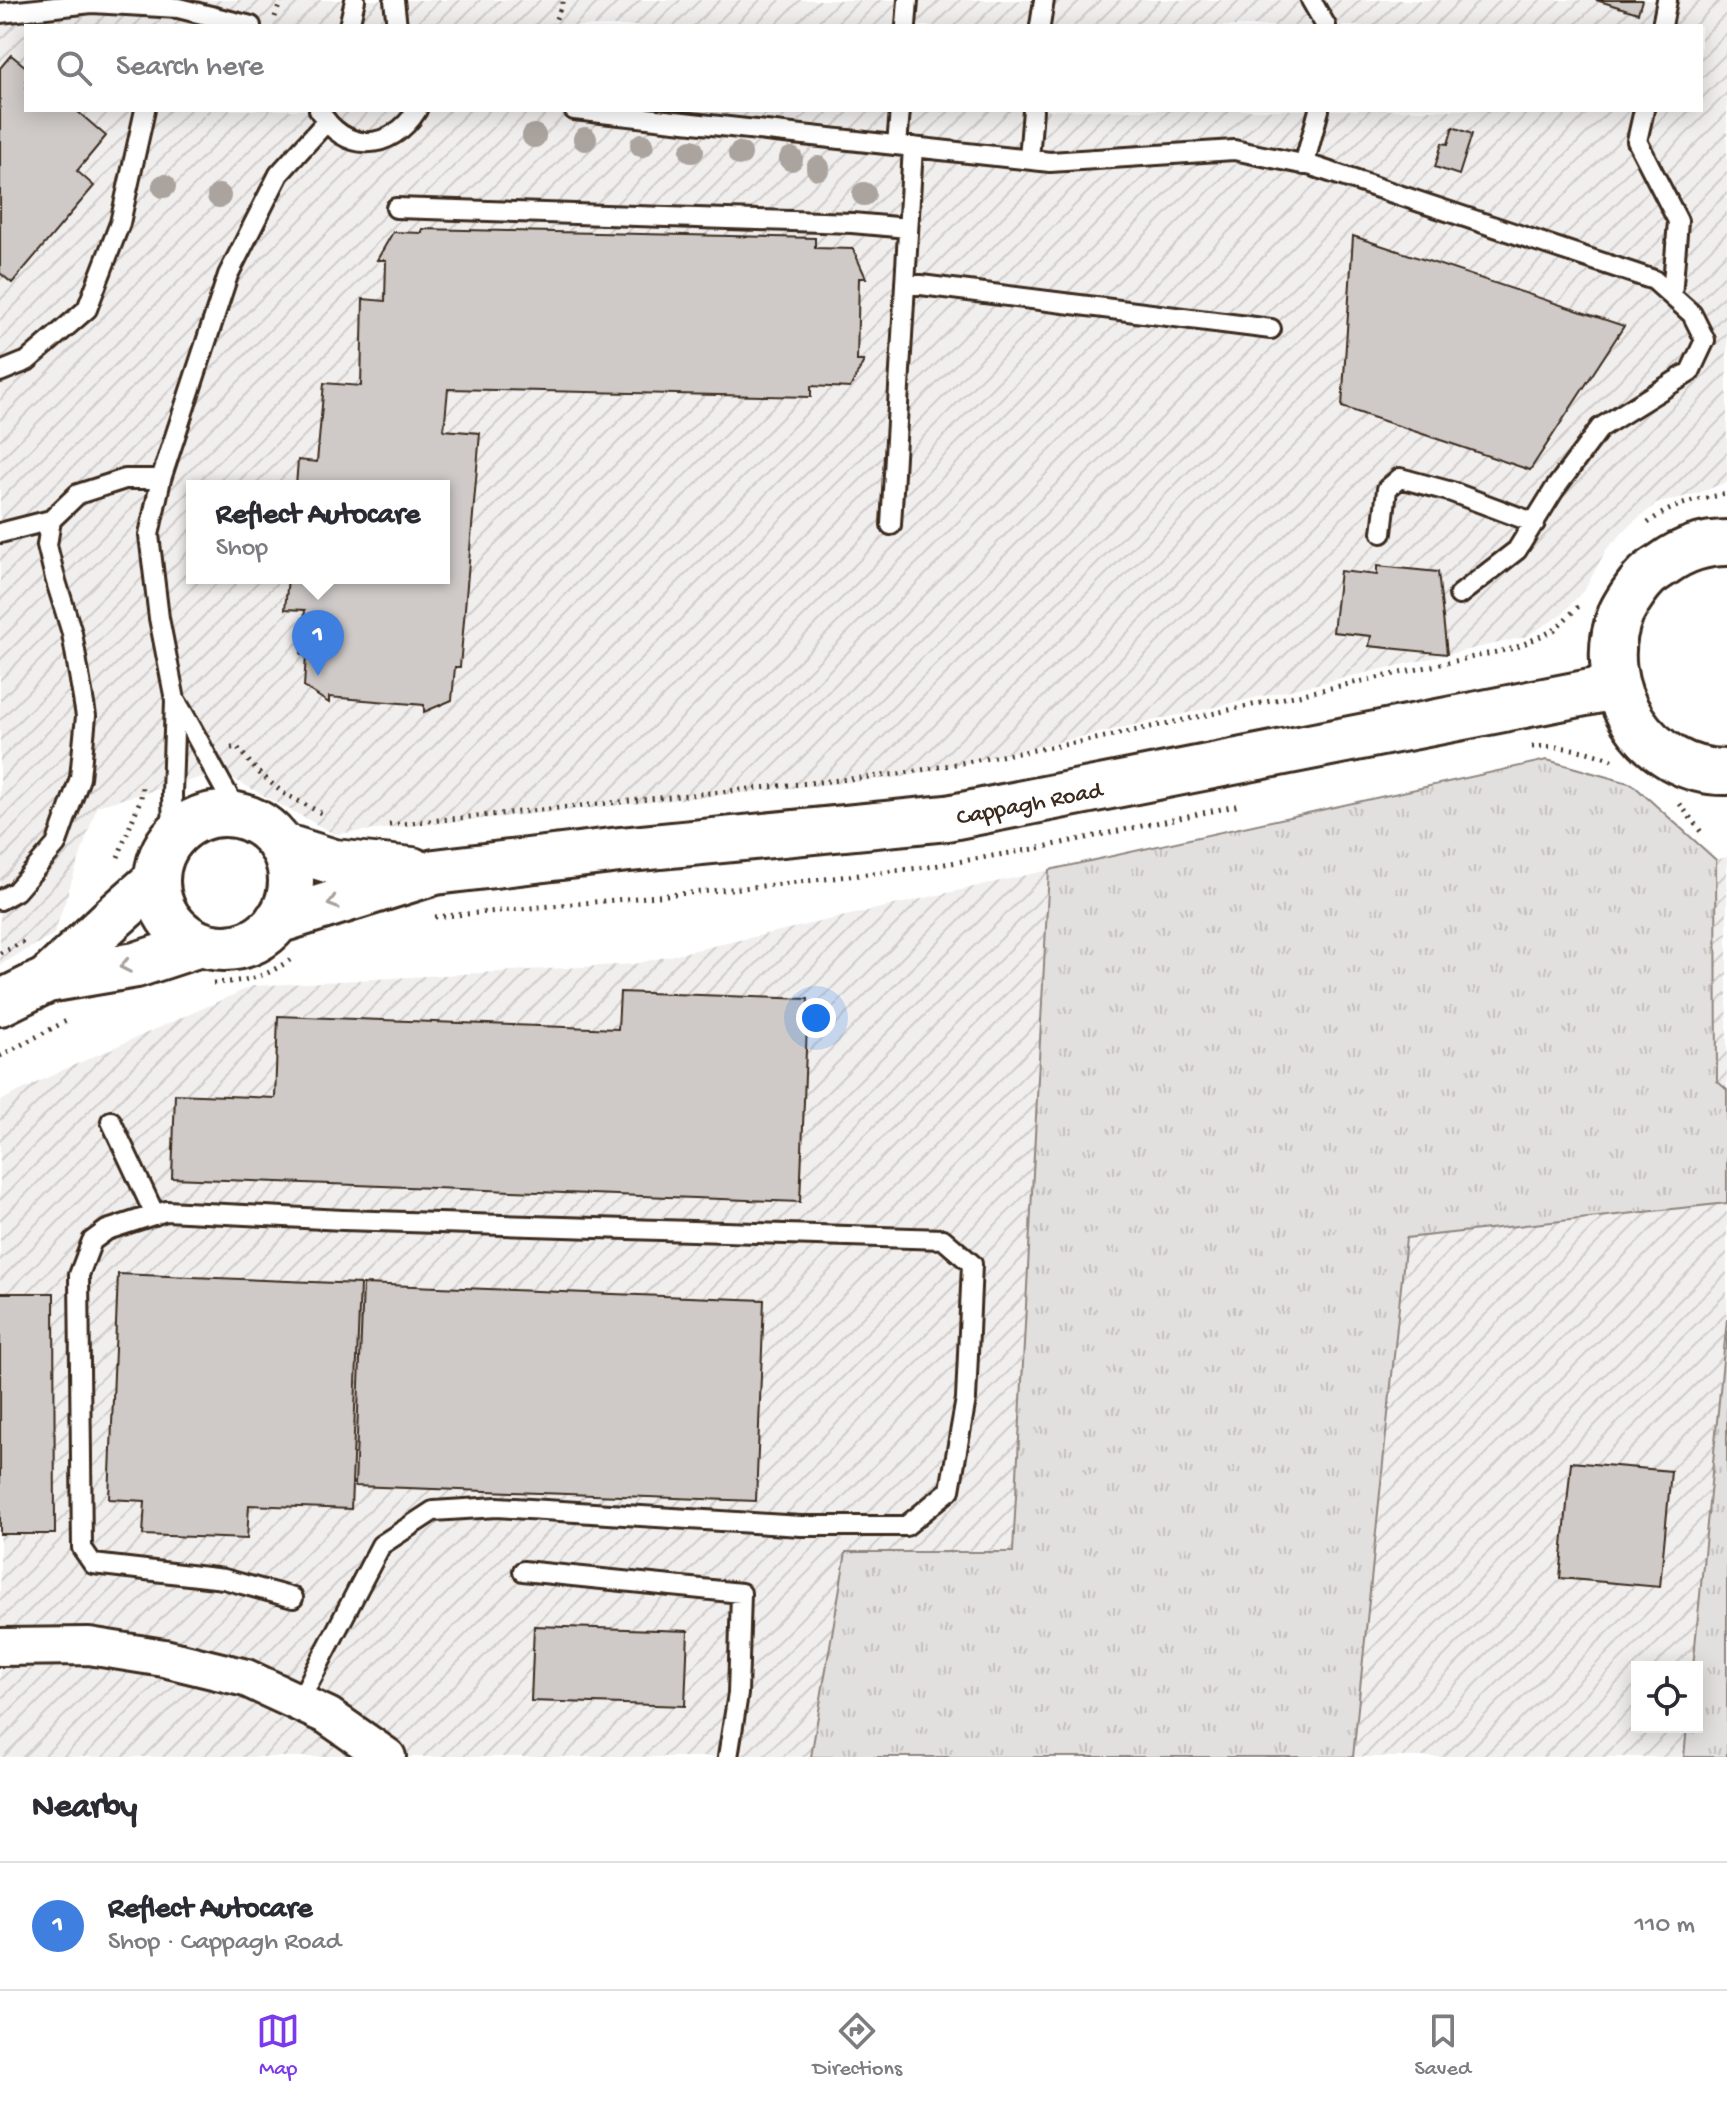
<!DOCTYPE html>
<html lang="en">
<head>
<meta charset="utf-8">
<style>
	:root { --surface:#fff; --page:#f2f2f3; --text:#2b2b33; --muted:#7c7c81; --line:#e1e1e2; --accent:#7c3aed }
	body { margin:0; font-family:"Gochi Hand",sans-serif; background:var(--page); color:var(--text) }
	.controls { position:absolute; right:24px; bottom:24px; display:grid; overflow:hidden; border-radius:0px; box-shadow:0 4px 20px #0003 }
	.controls button { width:72px; height:72px; display:grid; place-items:center; padding:0; border:0; border-bottom:2px solid var(--line); background:var(--surface); color:var(--text); font:40px sans-serif }
	.you { position:absolute; left:816px; top:1018px; width:28px; height:28px; margin:-20px; border:6px solid #fff; border-radius:50%; background:#1a73e8; box-shadow:0 0 0 12px #1a73e833 }
	.badge { display:grid; place-items:center; width:52px; height:52px; border-radius:50%; background:var(--accent); color:#fff; font-size:26px; font-weight:700 }
	.pin { position:absolute; translate:-50% -66px; filter:drop-shadow(0 2px 4px #0008) }
	.pin::after { content:''; position:absolute; top:42px; width:28px; height:24px; background:inherit; clip-path:polygon(0 0,100% 0,50% 100%) }
	.popup { position:absolute; left:186px; top:480px; width:264px; height:104px; box-sizing:border-box; display:grid; place-content:center; border-radius:0px; background:var(--surface); filter:drop-shadow(0 2px 6px #0005); font-size:26px; white-space:nowrap; color:var(--muted) }
	.popup b { font-size:30px; color:var(--text) }
	.popup::after { content:''; position:absolute; left:50%; top:100%; margin-left:-16px; border:16px solid transparent; border-top-color:var(--surface) }
	.list { margin:0; padding:0; list-style:none }
	h2 { display:flex; justify-content:space-between; align-items:center; height:104px; margin:0; padding:0 32px; font-size:34px }
	h2 small { font-size:26px; font-weight:400; color:var(--muted) }
	.list li { display:grid; grid-template-columns:52px 1fr auto; gap:24px; align-items:center; box-sizing:border-box; height:128px; padding:0 32px; border-top:2px solid var(--line) }
	.list b { display:block; font-size:30px; white-space:nowrap }
	.list p { margin:0; font-size:26px; white-space:nowrap; color:var(--muted) }
	.list em { font-size:26px; font-style:normal; color:var(--muted) }
	.icon { flex:none; width:44px; height:44px; fill:none; stroke:currentColor; stroke-width:2; stroke-linecap:round; stroke-linejoin:round }
	.map { position:relative; flex:none; width:1727px; height:1757px; overflow:hidden }
	.search { position:absolute; background:var(--surface); box-shadow:0 4px 20px #0003; left:24px; right:24px; top:24px; height:88px; display:flex; align-items:center; gap:20px; box-sizing:border-box; padding:0 28px; border-radius:0px; color:var(--muted); font-size:30px }
	.sheet { height:232px; background:var(--surface) }
	nav { display:flex; justify-content:space-around; align-items:center; box-sizing:border-box; height:112px; border-top:2px solid var(--line); background:var(--surface); font-size:22px; color:var(--muted) }
	nav a { display:grid; justify-items:center; gap:4px }
	nav .on { color:var(--accent) }
	.map>svg:first-child { display:block }
</style>
</head>
<body>
<div class="map">
<svg width="1727" height="1757" viewBox="0 0 1727 1757">
	<defs>
		<pattern id="industrial-furrows" width="10" height="10" patternUnits="userSpaceOnUse" patternTransform="scale(2)"><rect width="10" height="10" fill="#f1efee"/><path d="M-1 1l2-2M0 10L10 0M9 11l2-2" fill="none" stroke="#d0cdcc"/></pattern>
		<pattern id="grass-tufts" width="24" height="20" patternUnits="userSpaceOnUse" patternTransform="scale(2)"><rect width="24" height="20" fill="#e2e0de"/><path d="M3 7l-1-3M5 7V3M7 7l1-3M15 17l-1-3M17 17v-4M19 17l1-3" fill="none" stroke="#c3c0be"/></pattern>
	</defs>
	<rect width="100%" height="100%" fill="#fff"/>
	<filter id="ink" filterUnits="userSpaceOnUse"><feTurbulence type="fractalNoise" baseFrequency=".0125" numOctaves="2"/><feDisplacementMap in="SourceGraphic" scale="16" xChannelSelector="R" yChannelSelector="G"/><feConvolveMatrix kernelMatrix="1 2 1 2 8 2 1 2 1" color-interpolation-filters="sRGB"/></filter>
	<g filter="url(#ink)">
		<path fill="url(#industrial-furrows)" fill-rule="evenodd" d="M 0,0 L 1727,0 L 1727,482 L 1695,494 L 1656,504 L 1632,523 L 1606,550 L 1585,589 L 1560,616 L 1525,637 L 903,777 L 334,834 L 221,772 L 97,806 L 54,934 L 0,965 ZM 26,26 L 1701,26 L 1701,110 L 26,110 ZM 192,486 L 444,486 L 444,578 L 192,578 Z
			M 1727,857 L 1727,1090 L 1717,1081 L 1716,860 Z
			M 1049,870 L 1013,1553 L 846,1552 L 811,1757 L 0,1757 L 0,1101 L 63,1070 L 253,986 L 634,964 Z
			M 1727,1203 L 1727,1319 L 1693,1667 L 1637,1667 L 1637,1727 L 1687,1727 L 1684,1757 L 1353,1757 L 1406,1238 Z"/>
		<path fill="url(#grass-tufts)" stroke="#8e857e" stroke-width="2" d="M 1547,760 L 1632,784 L 1716,860 L 1717,1081 L 1727,1090 L 1727,1203 L 1406,1238 L 1353,1757 L 811,1757 L 846,1552 L 1013,1552 L 1049,870 Z
			M 1727,1319 L 1727,1757 L 1684,1757 L 1687,1727 L 1697,1727 L 1697,1667 L 1693,1667 Z"/>
		<path fill="#cfcac7" stroke="#3b2a1e" stroke-width="2" d="M 1596,0 L 1642,0 L 1638,13 Z
			M 11,55 L 26,67 L 26,110 L 76,110 L 106,136 L 77,171 L 94,186 L 12,283 L 0,273 L 0,68 Z
			M 1453,127 L 1472,134 L 1459,175 L 1435,167 L 1442,143 L 1448,144 Z
			M 422,229 L 815,238 L 815,248 L 853,249 L 866,278 L 859,278 L 857,361 L 864,361 L 850,388 L 811,386 L 811,397 L 448,389 L 444,430 L 480,433 L 460,667 L 455,667 L 452,700 L 424,712 L 424,705 L 329,697 L 329,703 L 304,687 L 306,655 L 301,655 L 305,610 L 285,609 L 288,578 L 444,578 L 444,486 L 296,486 L 298,460 L 317,462 L 324,383 L 361,386 L 363,299 L 385,301 L 386,260 L 377,260 L 393,232 L 422,233 Z
			M 1353,236 L 1624,326 L 1530,470 L 1342,407 Z
			M 1377,566 L 1438,572 L 1447,654 L 1369,646 L 1371,636 L 1333,632 L 1340,571 L 1377,575 Z
			M 620,992 L 808,999 L 800,1202 L 172,1178 L 175,1094 L 275,1098 L 278,1016 L 618,1029 Z
			M 118,1274 L 360,1284 L 351,1509 L 249,1505 L 247,1539 L 143,1535 L 145,1501 L 109,1499 Z
			M 363,1284 L 764,1300 L 756,1501 L 355,1486 Z
			M 0,1293 L 54,1293 L 55,1534 L 0,1534 Z
			M 1571,1462 L 1671,1471 L 1660,1587 L 1560,1578 Z
			M 534,1626 L 688,1631 L 685,1706 L 531,1701 Z"/>
		<g fill="none" stroke-linecap="round" stroke-linejoin="round">
			<g stroke="#3b2a1e" stroke-width="24">
				<path id="lane" d="M 394,0 L 397,26
					M 1311,0 L 1326,26
					M 0,13 L 92,3 L 178,8 L 251,26
					M 349,26 L 355,0
					M 906,26 L 908,0
					M 1040,26 L 1044,0
					M 1662,26 L 1667,0
					M 319,110 C 344,154 391,152 417,110
					M 574,110 L 1050,162 L 1234,150 L 1312,166 L 1654,280 L 1692,314 L 1705,340 L 1690,372 L 1600,428 L 1554,490 L 1517,550 L 1459,595
					M 1644,110 L 1637,141 L 1678,221 L 1672,296
					M 897,145 L 900,110
					M 1029,159 L 1033,110
					M 1304,165 L 1319,110
					M 396,208 L 852,223 L 908,228
					M 905,283 L 1271,329
					M 0,372 L 27,361 L 87,309 L 120,223 L 145,110
					M 891,525 L 913,147
					M 0,533 L 51,520
					M 1382,533 L 1387,489 L 1400,478 L 1452,492 L 1535,523
					M 175,700 C 199,737 216,779 241,816
					M 173,837 L 172,794 L 175,700 L 159,618 L 149,535 L 161,479 L 228,275 L 279,174 L 326,122
					M 0,900 L 16,891 L 56,845 L 80,778 L 86,716 L 72,633 L 55,578 L 47,545 L 51,520 L 78,494 L 125,479 L 161,479
					M 111,1121 L 155,1215
					M 523,1571 L 741,1593 L 738,1694 L 728,1757
					M 293,1598 L 224,1579 L 93,1564 L 82,1548 L 79,1275 L 92,1241 L 107,1230 L 166,1211 L 343,1220 L 943,1239 L 972,1264 L 966,1399 L 950,1490 L 906,1526 L 801,1526 L 497,1507 L 433,1511 L 381,1545 L 299,1702"/>
			</g>
			<g stroke="#3b2a1e" stroke-width="42">
				<path id="street" d="M 0,1647 L 89,1646 L 164,1658 L 246,1678 L 328,1716 L 387,1757"/>
			</g>
			<g stroke="#3b2a1e" stroke-width="50">
				<path id="secondary" d="M 1727,543 C 1704,543 1683,550 1665,563 C 1658,568 1650,572 1645,578 C 1638,585 1625,604 1621,613 C 1591,686 1647,774 1727,772
					M157 881a67 67 0 1 1 134 0a67 67 0 1 1-134 0Z
					M 280,845 L 334,862 L 412,870
					M 277,921 L 435,872 L 620,850 L 947,818 L 1616,687
					M 47,980 L 113,918 L 156,880
					M 0,1003 L 47,980 L 136,965 L 200,944"/>
			</g>
			<path stroke="#3b2a1e" stroke-width="5" stroke-dasharray="2 6" stroke-linecap="butt" d="M 275,17 L 281,0
				M 553,26 L 562,4 L 562,0 L 559,0
				M 1648,523 C 1672,504 1697,499 1727,494
				M 1532,747 C 1559,745 1587,750 1612,760
				M 231,748 L 237,747 L 257,771 L 283,793 L 321,813
				M 1680,804 L 1704,836
				M 389,825 L 899,774 L 1091,740 L 1515,648 L 1554,630 L 1581,604
				M 118,857 L 141,798 L 142,787
				M 435,917 L 773,885 L 927,867 L 1034,849 L 1240,805
				M 0,953 L 28,940
				M 213,983 C 248,981 261,979 290,960
				M 0,1056 L 70,1019"/>
			<use href="#lane" stroke="#fff" stroke-width="18"/>
			<use href="#street" stroke="#fff" stroke-width="36"/>
			<use href="#secondary" stroke="#fff" stroke-width="44"/>
		</g>
		<g fill="#aaa39e">
			<circle cx="534" cy="136" r="12"/>
			<circle cx="585" cy="139" r="12"/>
			<circle cx="642" cy="145" r="12"/>
			<circle cx="692" cy="151" r="12"/>
			<circle cx="740" cy="154" r="12"/>
			<circle cx="791" cy="159" r="12"/>
			<circle cx="818" cy="168" r="12"/>
			<circle cx="164" cy="186" r="12"/>
			<circle cx="864" cy="194" r="12"/>
			<circle cx="219" cy="196" r="12"/>
		</g>
		<defs><path id="oneway-chevron" d="M-2-3.5L2.5 0L-2 3.5" fill="none" stroke-width="1.6" stroke-linecap="round" stroke-linejoin="round" transform="scale(2)"/></defs>
		<g stroke="#a79f9a">
			<use href="#oneway-chevron" transform="translate(333 903) rotate(162)"/>
			<use href="#oneway-chevron" transform="translate(125 966) rotate(169)"/>
		</g>
	</g>
	<g text-anchor="middle" stroke-width="7" stroke-linejoin="round" paint-order="stroke">
		<g font-size="24" fill="#3b2a1e" stroke="#fff">
			<text transform="translate(1029 802) rotate(-11)" y="8">Cappagh Road</text>
		</g>
	</g>
</svg>
<div class="controls">
<button><svg class="icon" aria-label="locate" viewBox="0 0 24 24"><circle cx="12" cy="12" r="6"/><path d="M12 2v4M12 18v4M2 12h4M18 12h4"/></svg></button>
</div>
<div class="you"></div>
<div class="pin badge" style="left:318px;top:676px;background:#3f7fe0">1</div>
<div class="popup"><b>Reflect Autocare</b>Shop</div>
<div class="search"><svg class="icon" aria-label="search" viewBox="0 0 24 24"><circle cx="10" cy="10" r="6"/><path d="M15 15l6 6"/></svg>Search here</div>
</div>
<section class="sheet">
<h2>Nearby<small></small></h2>
<ul class="list">
<li><span class="badge" style="background:#3f7fe0">1</span><div><b>Reflect Autocare</b><p>Shop · Cappagh Road</p></div><em>110 m</em></li>
</ul>
</section>
<nav>
<a class="on"><svg class="icon" aria-label="map" viewBox="0 0 24 24"><path d="M3 6l6-2 6 2 6-2v14l-6 2-6-2-6 2zM9 4v14M15 6v14"/></svg>Map</a>
<a><svg class="icon" aria-label="directions" viewBox="0 0 24 24"><path d="M12 3l9 9-9 9-9-9zM9 14v-3h6M13 9l2 2-2 2"/></svg>Directions</a>
<a><svg class="icon" aria-label="saved" viewBox="0 0 24 24"><path d="M7 4h10v16l-5-4-5 4z"/></svg>Saved</a>
</nav>
</body>
</html>
